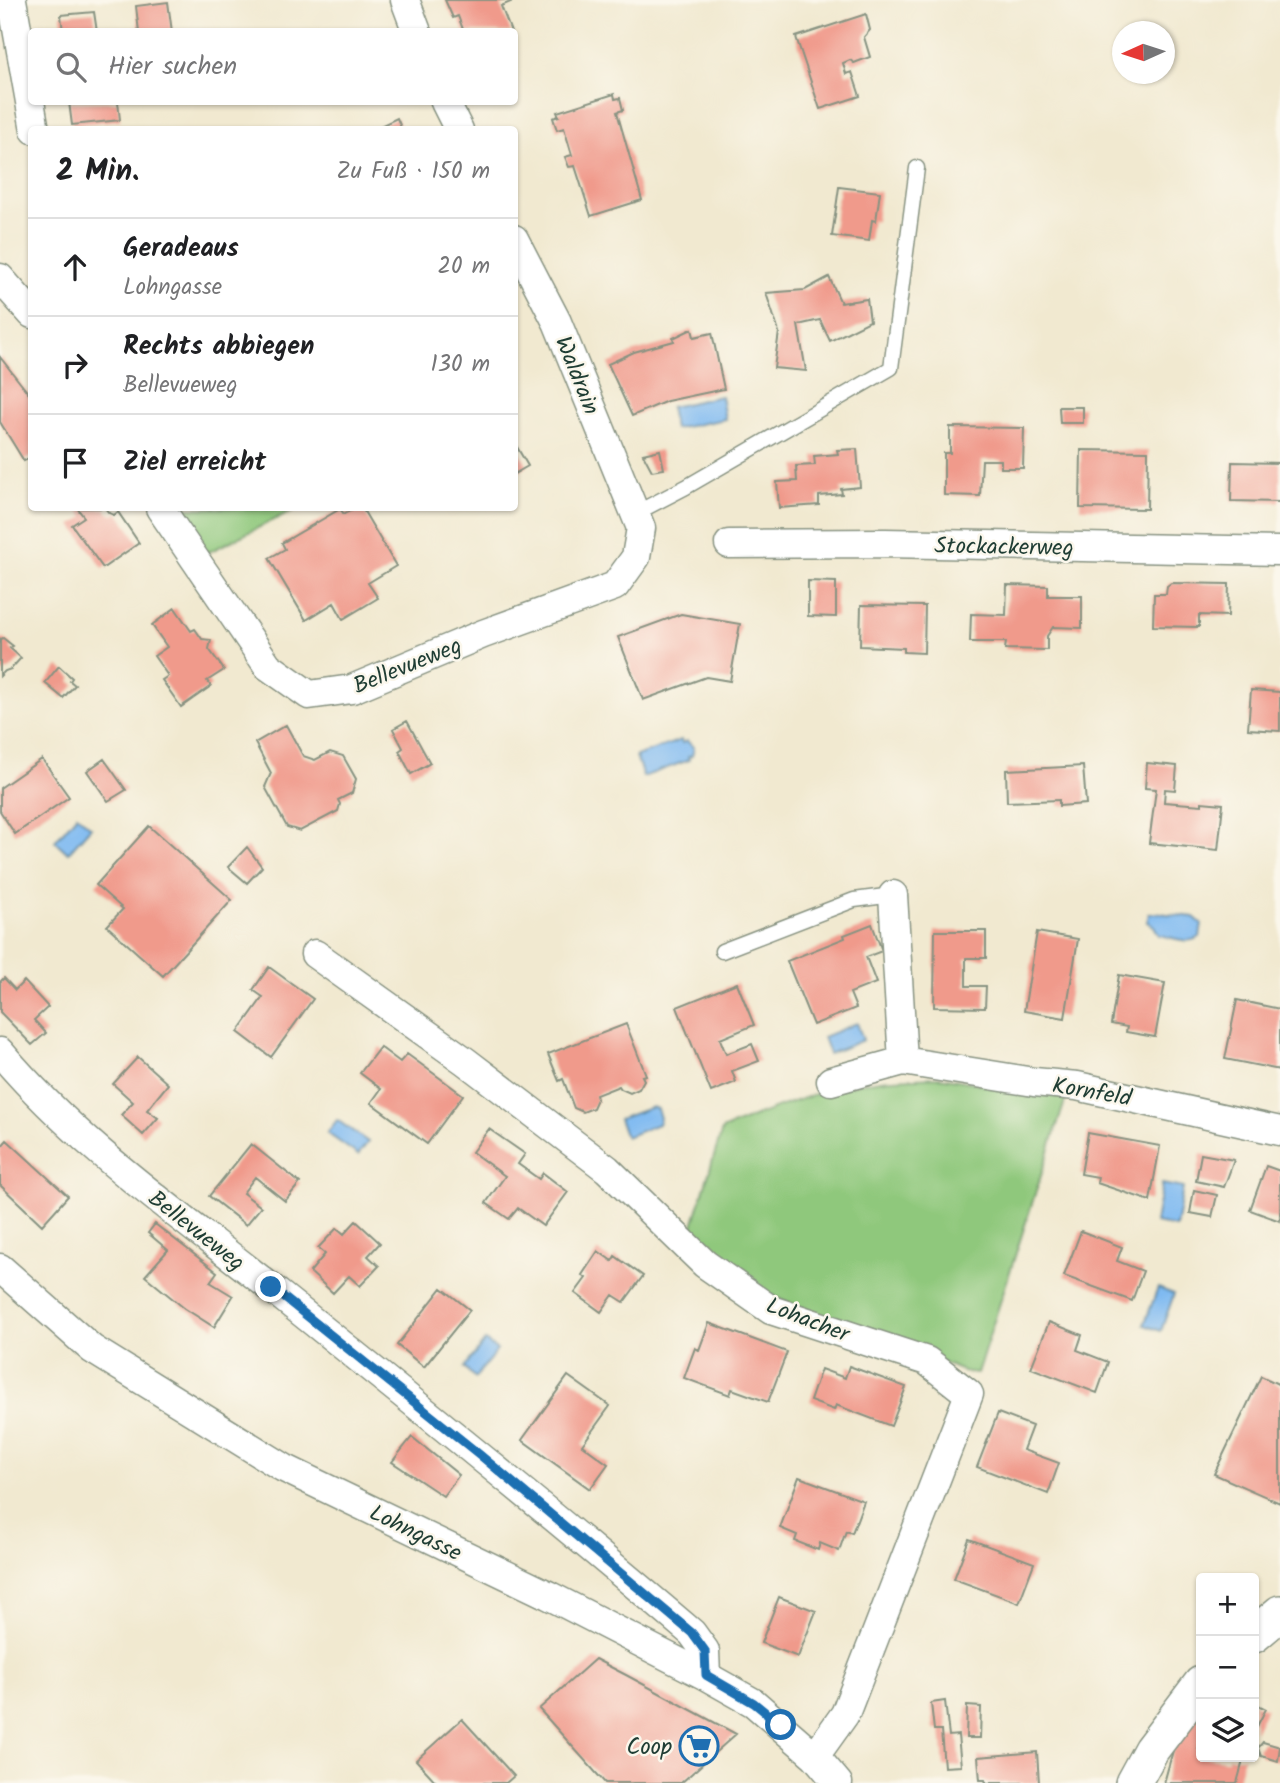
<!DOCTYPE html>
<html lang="de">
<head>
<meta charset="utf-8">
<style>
	:root { --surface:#fff; --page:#f2f2f2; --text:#202124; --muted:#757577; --line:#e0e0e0 }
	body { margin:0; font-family:Kalam,sans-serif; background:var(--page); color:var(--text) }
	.controls { position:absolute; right:21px; bottom:21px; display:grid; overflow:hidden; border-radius:7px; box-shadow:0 2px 5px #0004 }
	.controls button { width:63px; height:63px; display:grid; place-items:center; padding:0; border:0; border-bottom:2px solid var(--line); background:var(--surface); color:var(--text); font:35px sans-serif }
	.compass { position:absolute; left:1112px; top:21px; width:63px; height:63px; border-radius:50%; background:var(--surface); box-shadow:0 2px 5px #0004; rotate:267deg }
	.stop { position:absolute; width:21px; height:21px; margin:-16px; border:5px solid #1f6fb2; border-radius:50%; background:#fff }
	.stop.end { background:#1f6fb2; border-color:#fff; box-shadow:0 2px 7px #0008 }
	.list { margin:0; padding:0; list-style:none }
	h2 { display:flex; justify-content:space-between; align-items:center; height:91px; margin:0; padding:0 28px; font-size:30px }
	h2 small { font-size:23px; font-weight:400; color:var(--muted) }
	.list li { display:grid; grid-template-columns:46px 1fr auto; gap:21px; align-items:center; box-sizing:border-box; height:98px; padding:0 28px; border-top:2px solid var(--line) }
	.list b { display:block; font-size:26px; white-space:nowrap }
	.list p { margin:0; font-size:23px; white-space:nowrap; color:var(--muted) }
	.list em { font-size:23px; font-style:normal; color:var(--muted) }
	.icon { flex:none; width:38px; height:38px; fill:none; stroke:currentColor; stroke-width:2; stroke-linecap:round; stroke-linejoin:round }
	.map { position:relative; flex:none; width:1280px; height:1783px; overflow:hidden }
	.search { position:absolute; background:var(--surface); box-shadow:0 2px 5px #0004; left:28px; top:28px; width:490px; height:77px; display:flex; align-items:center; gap:18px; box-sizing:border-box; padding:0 24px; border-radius:7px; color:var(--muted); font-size:26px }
	.panel { position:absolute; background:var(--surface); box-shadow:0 2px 5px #0004; left:28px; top:126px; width:490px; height:385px; border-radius:7px }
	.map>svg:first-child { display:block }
</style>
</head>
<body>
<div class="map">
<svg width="1280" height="1783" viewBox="0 0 1280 1783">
	<rect width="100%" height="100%" fill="#fbf7ec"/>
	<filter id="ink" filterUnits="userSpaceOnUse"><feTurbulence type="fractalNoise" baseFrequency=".0143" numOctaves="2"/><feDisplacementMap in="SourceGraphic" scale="14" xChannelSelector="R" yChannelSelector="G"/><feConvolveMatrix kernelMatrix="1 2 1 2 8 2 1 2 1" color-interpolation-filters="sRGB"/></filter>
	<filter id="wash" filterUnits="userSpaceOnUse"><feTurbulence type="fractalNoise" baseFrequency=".00686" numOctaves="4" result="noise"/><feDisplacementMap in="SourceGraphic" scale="28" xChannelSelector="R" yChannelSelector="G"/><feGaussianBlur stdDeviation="1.57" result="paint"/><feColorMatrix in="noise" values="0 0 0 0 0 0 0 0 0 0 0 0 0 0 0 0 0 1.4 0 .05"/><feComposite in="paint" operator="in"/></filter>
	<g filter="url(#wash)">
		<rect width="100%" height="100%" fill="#f1e9d0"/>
		<path fill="#8fc87b" stroke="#578258" stroke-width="2" d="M 175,508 L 298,508 L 207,553 Z
			M 940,1077 L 1066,1098 L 977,1374 L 968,1373 L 752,1288 L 690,1235 L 722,1130 C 773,1108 826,1087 881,1080 C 901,1078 921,1078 940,1077 Z"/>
		<path fill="#7fbaf1" stroke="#4f7c92" stroke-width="2" d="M 721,396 L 725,419 L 674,429 L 670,407 Z
			M 681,740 L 682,743 L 687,741 L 694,748 L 692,756 L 688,757 L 689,760 L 643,777 L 636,756 Z
			M 77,815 L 91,827 L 68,853 L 55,841 Z
			M 1158,913 L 1194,917 L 1202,924 L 1200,937 C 1186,945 1173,937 1159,935 L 1154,926 L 1147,922 L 1149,914 Z
			M 857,1023 L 863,1040 L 829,1054 L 823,1037 Z
			M 652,1107 L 657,1109 L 660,1118 L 658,1124 L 626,1137 L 619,1119 Z
			M 337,1120 L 368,1142 L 358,1155 L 327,1133 Z
			M 1162,1184 L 1183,1188 L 1176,1227 L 1155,1223 Z
			M 1158,1288 L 1174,1294 L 1161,1331 L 1144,1325 Z
			M 485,1341 L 497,1350 L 475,1378 L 464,1368 Z"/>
		<g id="blocks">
			<path fill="#f09a8b" d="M 445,0 L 515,0 L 501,6 L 511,32 L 464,32 L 458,16 L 453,18 Z
				M 168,2 L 172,32 L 139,32 L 136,6 Z
				M 94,12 L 97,32 L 63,32 L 61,15 Z
				M 866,14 L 870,30 L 864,37 L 870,57 L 854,63 L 850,60 L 843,63 L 846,74 L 852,72 L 860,96 L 820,109 L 796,37 Z
				M 614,94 L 615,99 L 620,98 L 623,110 L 617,112 L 642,200 L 591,216 L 575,166 L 569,167 L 565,157 L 572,155 L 564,128 L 557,130 L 553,118 L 559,116 L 557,112 Z
				M 69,102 L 118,102 L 120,120 L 72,125 Z
				M 397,118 L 402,130 L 372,130 Z
				M 839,187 L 880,192 L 876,221 L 872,220 L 869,241 L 832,236 Z
				M 829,277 L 841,303 L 867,299 L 870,321 L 830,341 L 820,320 L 798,325 L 806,371 L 774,368 L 779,332 L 766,293 L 805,290 Z
				M 692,329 L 694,337 L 712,333 L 724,389 L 667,401 L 632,416 L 608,364 L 634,352 L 674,341 L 673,338 Z
				M 0,357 L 32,398 L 32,456 L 24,461 L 0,422 Z
				M 1059,407 L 1083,407 L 1083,423 L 1060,423 Z
				M 950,427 L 1024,428 L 1023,468 L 1001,468 L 1001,460 L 982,460 L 980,496 L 944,495 L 944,453 L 950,453 Z
				M 514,442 L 528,466 L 514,474 Z
				M 857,449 L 860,487 L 841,489 L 842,494 L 819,496 L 819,505 L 779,508 L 777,482 L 797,481 L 796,466 L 815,465 L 814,456 L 838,454 L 837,450 Z
				M 660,450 L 664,469 L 652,471 L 643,454 Z
				M 1081,450 L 1148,451 L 1147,509 L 1080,508 Z
				M 1232,462 L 1280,463 L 1280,502 L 1231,501 Z
				M 77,508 L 105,508 L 109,513 L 114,515 L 118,512 L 139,543 L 103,568 L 72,525 L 84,517 Z
				M 355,508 L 362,508 L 396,566 L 368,583 L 378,598 L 343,619 L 334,603 L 306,620 L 269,558 L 285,549 L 282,543 L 340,509 L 344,514 Z
				M 808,581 L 836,582 L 836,617 L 808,616 Z
				M 1171,583 L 1229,584 L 1228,616 L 1199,615 L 1199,627 L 1153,626 L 1154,594 L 1166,594 L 1167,586 Z
				M 1007,585 L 1048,586 L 1048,596 L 1082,596 L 1082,628 L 1053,627 L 1047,636 L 1047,650 L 1005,649 L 1006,642 L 970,642 L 971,614 L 1006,615 Z
				M 861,605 L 925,606 L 924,653 L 904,652 L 904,648 L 860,646 Z
				M 175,608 L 191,631 L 195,629 L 202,639 L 211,640 L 209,649 L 224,670 L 207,681 L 211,686 L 181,707 L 162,680 L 168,676 L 154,656 L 167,647 L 152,625 Z
				M 681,614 L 740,624 L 730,681 L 706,677 L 643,700 L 618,637 Z
				M 3,638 L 13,646 L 10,648 L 21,658 L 11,669 L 5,671 L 0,676 L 0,639 Z
				M 59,666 L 72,678 L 70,681 L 75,685 L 63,698 L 45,683 Z
				M 1251,690 L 1280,692 L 1280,731 L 1248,729 Z
				M 407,721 L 430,763 L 411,774 L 399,751 L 403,748 L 393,729 Z
				M 286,725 L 303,756 L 315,760 L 330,752 L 343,756 L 356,779 L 352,793 L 338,800 L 340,804 L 338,811 L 300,831 L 287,827 L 265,787 L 271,773 L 255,743 Z
				M 42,759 L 69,797 L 15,834 L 0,811 L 0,788 Z
				M 104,759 L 126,790 L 108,801 L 87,771 Z
				M 1147,763 L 1177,766 L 1175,790 L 1165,789 L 1164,802 L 1202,805 L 1202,802 L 1223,804 L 1218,850 L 1149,843 L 1156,789 L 1145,788 Z
				M 1083,766 L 1086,804 L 1059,806 L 1059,800 L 1007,802 L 1006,770 Z
				M 149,826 L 232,900 L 163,976 L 107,926 L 123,909 L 96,885 Z
				M 247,847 L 262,867 L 247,883 L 228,867 Z
				M 872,924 L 882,951 L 866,957 L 876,983 L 850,993 L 856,1008 L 813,1025 L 787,961 L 845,938 L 844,935 Z
				M 935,931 L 986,931 L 986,958 L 966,958 L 966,986 L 986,986 L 985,1008 L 934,1007 Z
				M 1037,932 L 1078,939 L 1065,1018 L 1024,1011 Z
				M 269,967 L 313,999 L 271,1057 L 238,1032 L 263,997 L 253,990 Z
				M 1119,975 L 1165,983 L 1155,1037 L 1126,1032 L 1127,1027 L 1111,1024 Z
				M 4,978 L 15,990 L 24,981 L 48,1007 L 34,1020 L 46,1033 L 32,1045 L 0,1012 L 0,982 Z
				M 737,983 L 754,1025 L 720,1039 L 726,1054 L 752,1044 L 759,1061 L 732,1071 L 736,1082 L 711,1092 L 677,1007 Z
				M 1237,1000 L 1280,1009 L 1280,1070 L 1225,1059 Z
				M 626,1024 L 646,1075 L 642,1076 L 644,1080 L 639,1089 L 630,1093 L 621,1089 L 619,1086 L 596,1095 L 597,1099 L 593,1108 L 583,1112 L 574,1108 L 563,1079 L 559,1081 L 548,1054 Z
				M 380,1047 L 400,1062 L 407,1054 L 463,1095 L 427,1144 L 371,1103 L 381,1089 L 360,1073 Z
				M 138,1057 L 168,1084 L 147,1110 L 158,1118 L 143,1135 L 121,1115 L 133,1102 L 113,1084 Z
				M 489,1129 L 525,1154 L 518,1164 L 539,1179 L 543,1173 L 568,1192 L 543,1226 L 518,1208 L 509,1219 L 486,1203 L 505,1176 L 472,1152 Z
				M 1088,1133 L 1160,1146 L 1150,1201 L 1097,1183 L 1098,1177 L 1081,1174 Z
				M 7,1140 L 68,1196 L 42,1225 L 0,1185 L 0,1148 Z
				M 251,1144 L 300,1183 L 285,1201 L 255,1177 L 243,1193 L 261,1207 L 246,1225 L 209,1196 Z
				M 1201,1154 L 1234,1160 L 1224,1187 L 1196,1181 Z
				M 1266,1166 L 1280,1171 L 1280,1221 L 1250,1210 Z
				M 1194,1190 L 1217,1195 L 1212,1217 L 1190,1213 Z
				M 356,1221 L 380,1243 L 368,1256 L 379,1266 L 360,1286 L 349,1276 L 333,1293 L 310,1272 L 325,1254 L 318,1248 L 337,1228 L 344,1234 Z
				M 155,1224 L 217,1272 L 210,1282 L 233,1296 L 214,1327 L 184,1308 L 145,1276 L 168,1250 L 148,1233 Z
				M 1081,1231 L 1122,1247 L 1117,1261 L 1143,1271 L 1132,1301 L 1064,1276 Z
				M 598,1251 L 612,1261 L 615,1256 L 643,1276 L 624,1302 L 613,1295 L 601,1312 L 575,1293 L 586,1278 L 582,1275 Z
				M 442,1288 L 470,1310 L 424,1367 L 397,1345 Z
				M 1049,1322 L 1082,1335 L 1077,1350 L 1108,1362 L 1097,1393 L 1031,1368 Z
				M 709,1323 L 787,1352 L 768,1402 L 732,1389 L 730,1395 L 684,1378 L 695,1348 L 699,1350 Z
				M 849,1366 L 906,1387 L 891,1426 L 836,1405 L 834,1410 L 810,1401 L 821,1369 L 845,1378 Z
				M 568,1376 L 610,1406 L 582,1445 L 608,1464 L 590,1489 L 522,1440 Z
				M 1261,1376 L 1280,1385 L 1280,1503 L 1214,1474 Z
				M 998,1413 L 1032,1426 L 1023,1450 L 1059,1463 L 1048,1494 L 977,1467 Z
				M 412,1437 L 459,1475 L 443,1496 L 392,1462 Z
				M 799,1477 L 864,1501 L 852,1533 L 846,1531 L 839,1551 L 820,1543 L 818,1550 L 795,1541 L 797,1535 L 780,1528 Z
				M 969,1539 L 1034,1563 L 1019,1603 L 954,1579 Z
				M 779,1597 L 816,1611 L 798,1657 L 761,1643 Z
				M 595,1659 L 626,1675 L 736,1734 L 681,1783 L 605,1783 L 539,1709 Z
				M 945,1701 L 949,1736 L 958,1735 L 961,1766 L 944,1767 L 941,1730 L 934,1730 L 931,1703 Z
				M 1254,1703 L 1266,1709 L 1254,1732 Z
				M 967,1706 L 981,1707 L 980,1738 L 966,1738 Z
				M 1197,1717 L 1201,1718 L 1201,1737 L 1198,1749 L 1201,1750 L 1201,1757 L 1227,1760 L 1228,1757 L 1244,1757 L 1237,1783 L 1164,1783 L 1174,1747 Z
				M 462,1719 L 514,1776 L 506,1783 L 437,1783 L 416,1760 Z
				M 1263,1742 L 1280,1747 L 1278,1761 L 1261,1756 L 1258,1748 Z
				M 1037,1752 L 1039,1783 L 986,1783 L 985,1780 L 980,1780 L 978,1757 Z"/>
		</g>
	</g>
	<g filter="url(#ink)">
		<use href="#blocks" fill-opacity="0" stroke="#889382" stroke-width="2"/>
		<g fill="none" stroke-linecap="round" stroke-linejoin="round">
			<g stroke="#889382" stroke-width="17">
				<path id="service" d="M 634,514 L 686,487 L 891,368 L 917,168
					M 722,951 L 854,900 L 893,895"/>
			</g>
			<g stroke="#889382" stroke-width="31">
				<path id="minor" d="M 12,0 L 35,130
					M 405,0 L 417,32
					M 445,102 L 459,130
					M 0,278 L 32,314
					M 160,508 L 268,666 L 309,695 L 352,689 L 483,634 L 615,586 L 636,557 L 641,528 L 557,322 L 514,239
					M 729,544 L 885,543 L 1280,551
					M 893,895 L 903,1061
					M 315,954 L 465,1061 L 607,1169 L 705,1264 L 771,1310 L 927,1361 L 969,1394 L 845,1714 L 815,1756
					M 0,1052 C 79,1146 180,1215 275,1291 C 415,1403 555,1516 692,1633 L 705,1651 L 706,1676
					M 831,1081 L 903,1061 L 1034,1082 L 1077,1086 L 1280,1131
					M 0,1268 L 92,1349 L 284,1468 L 548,1595 L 706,1676 L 754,1703 L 815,1756 L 838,1783"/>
			</g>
			<g stroke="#889382" stroke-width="38">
				<path id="tertiary" d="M 1254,1635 L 1280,1613
					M 1133,1783 L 1151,1750 L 1201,1684"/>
			</g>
			<use href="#service" stroke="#fff" stroke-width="14"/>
			<use href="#minor" stroke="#fff" stroke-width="28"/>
			<use href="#tertiary" stroke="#fff" stroke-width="35"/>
		</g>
	</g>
	<g fill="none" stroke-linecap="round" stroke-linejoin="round" filter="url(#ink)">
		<path stroke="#1f6fb2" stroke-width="9" d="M 271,1287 L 480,1455 L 692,1633 L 705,1651 L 706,1675 L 754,1703 L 781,1725"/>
	</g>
	<defs>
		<g id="supermarket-ring" transform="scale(2.0125)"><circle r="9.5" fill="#fbf7ec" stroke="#1f6fb2" stroke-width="1.5"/><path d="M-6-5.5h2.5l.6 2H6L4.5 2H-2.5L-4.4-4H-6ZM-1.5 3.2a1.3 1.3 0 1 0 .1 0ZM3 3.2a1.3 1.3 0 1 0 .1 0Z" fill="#1f6fb2"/></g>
	</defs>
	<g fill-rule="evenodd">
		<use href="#supermarket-ring" x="699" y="1746"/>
	</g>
	<g text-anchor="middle" stroke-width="5" stroke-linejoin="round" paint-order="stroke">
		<g font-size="23" fill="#1f3d34" stroke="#fbf7ec">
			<text transform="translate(578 375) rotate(68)" y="8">Waldrain</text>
			<text transform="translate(1004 546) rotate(1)" y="8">Stockackerweg</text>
			<text transform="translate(407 665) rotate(-22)" y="8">Bellevueweg</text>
			<text transform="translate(1092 1091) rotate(10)" y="8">Kornfeld</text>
			<text transform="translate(197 1230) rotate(38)" y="8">Bellevueweg</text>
			<text transform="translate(808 1319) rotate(21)" y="8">Lohacher</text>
			<text transform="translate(416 1532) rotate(26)" y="8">Lohngasse</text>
		</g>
		<g font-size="23" fill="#1f3d34" stroke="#fbf7ec" text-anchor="end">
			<text x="672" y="1754">Coop</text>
		</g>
	</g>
</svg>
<div class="controls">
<button>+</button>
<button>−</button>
<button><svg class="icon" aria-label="layers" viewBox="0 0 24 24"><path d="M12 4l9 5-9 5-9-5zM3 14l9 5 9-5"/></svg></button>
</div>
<svg class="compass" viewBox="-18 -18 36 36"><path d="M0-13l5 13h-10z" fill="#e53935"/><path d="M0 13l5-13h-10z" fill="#757577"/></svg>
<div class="stop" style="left:781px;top:1725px"></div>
<div class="stop end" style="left:271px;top:1287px"></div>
<div class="search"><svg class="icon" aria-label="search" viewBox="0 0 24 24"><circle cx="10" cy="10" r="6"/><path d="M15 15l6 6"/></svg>Hier suchen</div>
<section class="panel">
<h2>2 Min.<small>Zu Fuß · 150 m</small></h2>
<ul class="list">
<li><svg class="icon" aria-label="ahead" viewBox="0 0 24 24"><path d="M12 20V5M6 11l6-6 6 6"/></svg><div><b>Geradeaus</b><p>Lohngasse</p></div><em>20 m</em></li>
<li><svg class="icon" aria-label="right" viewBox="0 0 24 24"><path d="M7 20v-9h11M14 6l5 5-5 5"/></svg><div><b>Rechts abbiegen</b><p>Bellevueweg</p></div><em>130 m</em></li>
<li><svg class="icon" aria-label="arrive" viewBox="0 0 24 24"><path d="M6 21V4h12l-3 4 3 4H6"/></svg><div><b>Ziel erreicht</b></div></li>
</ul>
</section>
</div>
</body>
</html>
